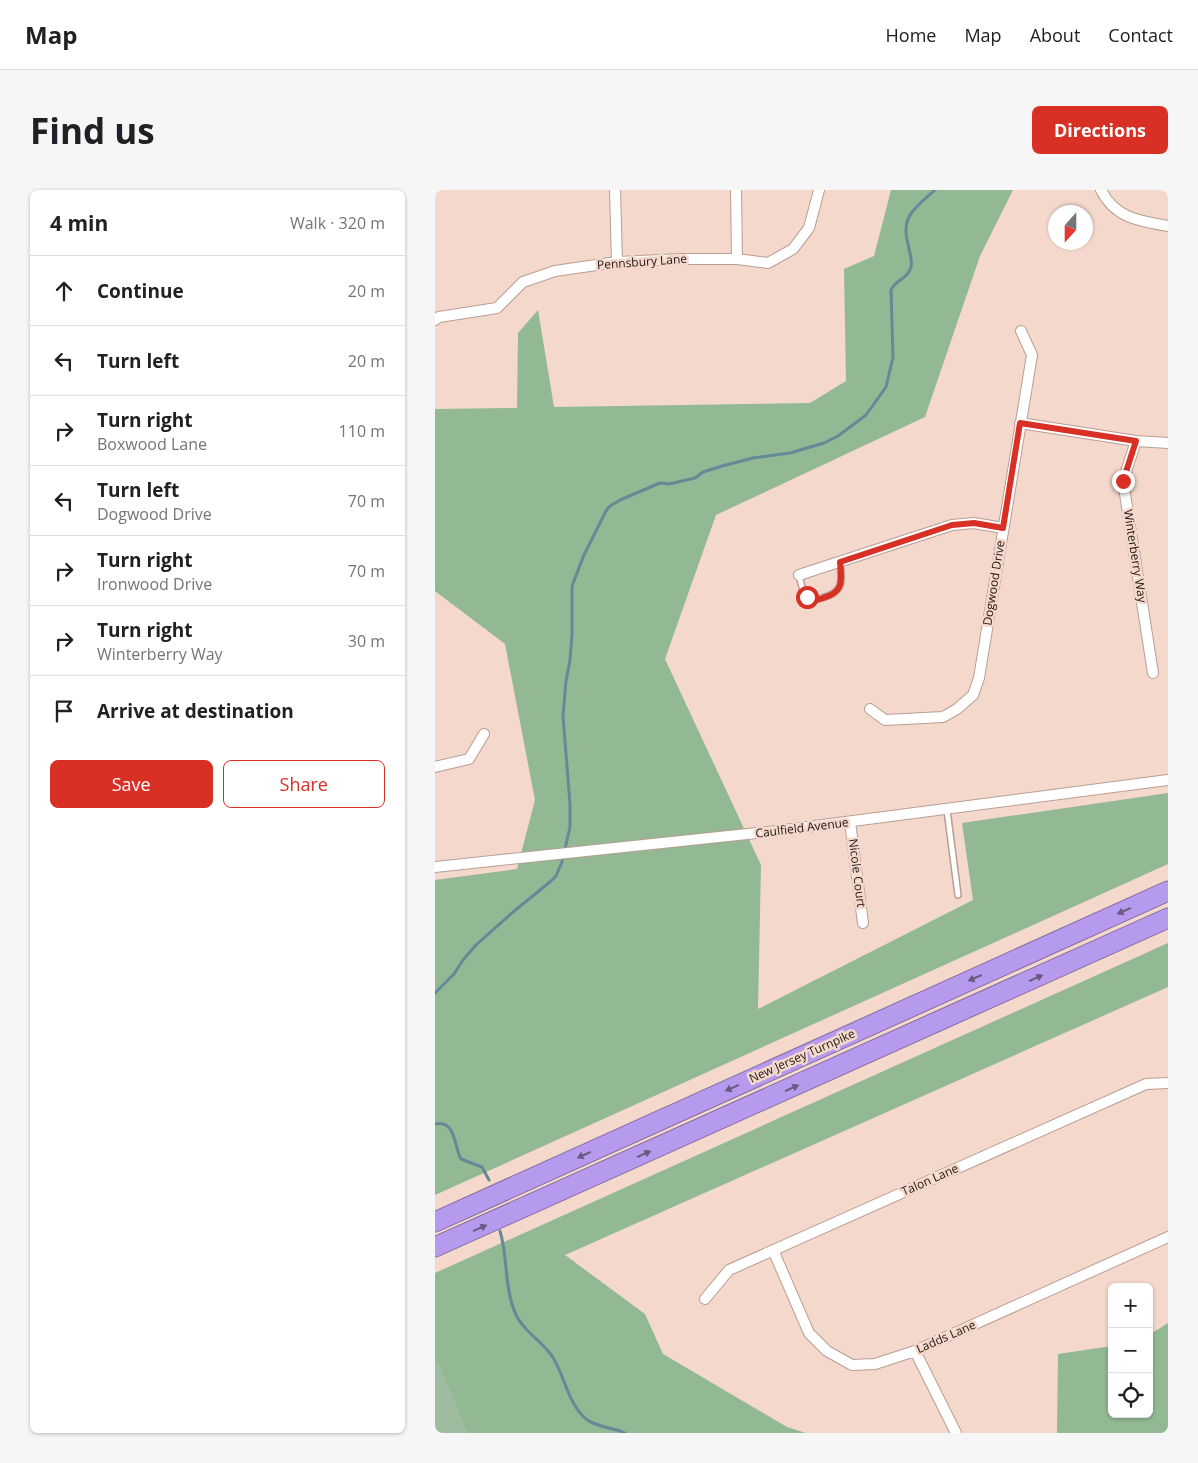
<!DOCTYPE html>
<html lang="en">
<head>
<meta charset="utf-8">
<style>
	:root { --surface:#fff; --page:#f6f6f6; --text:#202124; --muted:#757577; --line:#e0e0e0; --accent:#d93025 }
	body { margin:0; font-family:"Open Sans",sans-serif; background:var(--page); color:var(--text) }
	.controls { position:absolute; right:15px; bottom:15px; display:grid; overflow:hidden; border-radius:8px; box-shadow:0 1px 4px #0004 }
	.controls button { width:45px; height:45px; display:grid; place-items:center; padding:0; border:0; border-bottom:1px solid var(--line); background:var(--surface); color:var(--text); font:25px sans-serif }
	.compass { position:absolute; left:613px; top:15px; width:45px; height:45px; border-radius:50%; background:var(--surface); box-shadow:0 1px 4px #0004; rotate:201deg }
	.stop { position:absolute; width:15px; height:15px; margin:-11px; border:4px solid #d93025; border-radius:50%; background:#fff }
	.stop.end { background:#d93025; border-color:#fff; box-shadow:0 1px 5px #0008 }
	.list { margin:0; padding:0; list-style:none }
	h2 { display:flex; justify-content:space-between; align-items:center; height:65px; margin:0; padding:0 20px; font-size:21px }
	h2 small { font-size:16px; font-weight:400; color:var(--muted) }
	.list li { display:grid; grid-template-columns:32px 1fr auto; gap:15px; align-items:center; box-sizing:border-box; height:70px; padding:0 20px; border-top:1px solid var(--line) }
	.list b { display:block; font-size:19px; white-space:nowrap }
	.list p { margin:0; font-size:16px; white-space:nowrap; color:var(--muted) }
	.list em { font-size:16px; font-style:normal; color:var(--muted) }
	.actions { display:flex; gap:10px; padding:15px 20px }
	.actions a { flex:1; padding:11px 0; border:1px solid var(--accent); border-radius:8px; text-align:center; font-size:18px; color:var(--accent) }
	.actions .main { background:var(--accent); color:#fff }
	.icon { flex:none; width:28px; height:28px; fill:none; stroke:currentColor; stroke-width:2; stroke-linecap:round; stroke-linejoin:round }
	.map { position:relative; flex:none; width:733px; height:1243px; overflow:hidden; border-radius:8px }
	header { display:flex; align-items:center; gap:30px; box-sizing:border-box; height:70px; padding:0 25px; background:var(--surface); border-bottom:1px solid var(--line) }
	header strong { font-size:24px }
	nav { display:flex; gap:28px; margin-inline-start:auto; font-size:18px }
	.intro { display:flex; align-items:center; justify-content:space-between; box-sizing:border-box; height:120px; padding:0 30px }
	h1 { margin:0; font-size:35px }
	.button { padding:12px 22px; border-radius:8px; background:var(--accent); color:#fff; font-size:18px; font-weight:700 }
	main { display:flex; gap:30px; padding:0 30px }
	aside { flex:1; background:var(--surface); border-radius:8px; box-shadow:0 1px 4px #0004 }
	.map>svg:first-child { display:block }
</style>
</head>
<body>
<header>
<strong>Map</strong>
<nav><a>Home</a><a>Map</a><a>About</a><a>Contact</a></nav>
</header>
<div class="intro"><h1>Find us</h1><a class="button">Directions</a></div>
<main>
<aside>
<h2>4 min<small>Walk · 320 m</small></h2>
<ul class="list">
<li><svg class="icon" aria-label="ahead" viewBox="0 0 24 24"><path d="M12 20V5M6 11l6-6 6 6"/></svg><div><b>Continue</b></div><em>20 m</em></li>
<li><svg class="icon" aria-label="left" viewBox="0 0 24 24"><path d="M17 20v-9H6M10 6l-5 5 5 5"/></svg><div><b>Turn left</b></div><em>20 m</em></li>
<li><svg class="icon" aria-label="right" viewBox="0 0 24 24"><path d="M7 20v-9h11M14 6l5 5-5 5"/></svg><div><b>Turn right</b><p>Boxwood Lane</p></div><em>110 m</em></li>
<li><svg class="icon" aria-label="left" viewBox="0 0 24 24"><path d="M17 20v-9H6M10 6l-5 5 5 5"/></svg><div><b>Turn left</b><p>Dogwood Drive</p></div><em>70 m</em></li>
<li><svg class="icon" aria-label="right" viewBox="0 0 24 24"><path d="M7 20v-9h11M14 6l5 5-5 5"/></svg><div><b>Turn right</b><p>Ironwood Drive</p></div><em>70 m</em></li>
<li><svg class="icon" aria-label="right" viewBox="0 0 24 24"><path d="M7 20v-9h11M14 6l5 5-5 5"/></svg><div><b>Turn right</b><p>Winterberry Way</p></div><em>30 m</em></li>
<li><svg class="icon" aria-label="arrive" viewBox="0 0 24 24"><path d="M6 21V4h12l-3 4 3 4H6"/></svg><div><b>Arrive at destination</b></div></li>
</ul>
<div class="actions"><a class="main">Save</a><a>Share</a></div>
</aside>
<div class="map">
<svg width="733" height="1243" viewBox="0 0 733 1243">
	<rect width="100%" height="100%" fill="#f4d8cc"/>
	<path fill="#9fbca0" d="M 3,1171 L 32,1243 L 0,1243 L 0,1172 Z"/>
	<path fill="#92b894" d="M 456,0 L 578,0 L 545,66 L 490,227 L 281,325 L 230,469 L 326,675 L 323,819 L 538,710 L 527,633 L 733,603 L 733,674 L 0,1005 L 0,690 L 82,679 L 100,610 L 70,454 L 0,401 L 0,219 L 82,218 L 83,143 L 103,120 L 119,217 L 375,213 L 411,191 L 409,79 L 439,66 Z
		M 733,753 L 733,797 L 130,1065 L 210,1124 L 228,1164 L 352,1237 L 371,1243 L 32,1243 L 3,1172 L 0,1172 L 0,1083 Z
		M 733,1133 L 733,1243 L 622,1243 L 623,1164 L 677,1156 L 677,1224 L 714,1224 L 714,1145 Z"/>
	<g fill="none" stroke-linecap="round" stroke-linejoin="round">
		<path stroke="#658a97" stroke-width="3" d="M 0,803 L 19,784 L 28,770 L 41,755 L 78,722 L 116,691 L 121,686 L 127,672 L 135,637 L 135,614 L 128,526 L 131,491 L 135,470 L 137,444 L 137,396 L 149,365 L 171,321 L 175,316 L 185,310 L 225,293 L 234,294 L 260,288 L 268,282 L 287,276 L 318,268 L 355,263 L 389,253 L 403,246 L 431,225 L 451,197 L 458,167 L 456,100 C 461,89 473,89 476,77 C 478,70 474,62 473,54 C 465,26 481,17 500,0
			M 0,934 C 21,929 19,957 26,969 L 47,977 L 54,990
			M 65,1041 C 73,1067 69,1095 79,1120 C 86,1140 105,1149 117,1166 C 130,1186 133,1214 151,1229 C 162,1238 178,1237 190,1243"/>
		<g stroke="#b99e93" stroke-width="8">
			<path id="service" d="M 364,385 C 368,400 368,413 387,408 C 409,402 407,392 405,372
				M 512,620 L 523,705"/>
		</g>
		<g stroke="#b99e93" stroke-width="12">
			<path id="minor" d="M 180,0 L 182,72
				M 301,0 L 302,69
				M 666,0 C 680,28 704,31 733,36
				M 0,130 L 4,127 L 62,118 L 88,92 L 120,81 L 182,72 L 248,69 L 302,69 L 333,73 L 358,59 L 374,38 L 384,0
				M 585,233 L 701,251 L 733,253
				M 701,251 L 688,291 L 718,483
				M 364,385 L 517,335 L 539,333 L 568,338
				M 435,519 L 450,530 L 508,527 L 522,519 L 538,505 L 544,488 L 597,165 L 586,141
				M 0,577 L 34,569 L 49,544
				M 415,632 L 428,733
				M 0,677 L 341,641 L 733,590
				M 338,1060 L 374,1143 L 392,1161 L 417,1175 L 440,1174 L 480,1161 L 733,1047
				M 270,1109 L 294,1080 L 711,894 L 733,893
				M 480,1161 L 521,1243"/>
		</g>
		<g stroke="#826ca1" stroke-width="21">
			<path id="motorway" d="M 0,1032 L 733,701
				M 0,1057 L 733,728"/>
		</g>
		<use href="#service" stroke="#fff" stroke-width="5"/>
		<use href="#minor" stroke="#fff" stroke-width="10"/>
		<use href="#motorway" stroke="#b69aed" stroke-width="19"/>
	</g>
	<defs><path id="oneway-solid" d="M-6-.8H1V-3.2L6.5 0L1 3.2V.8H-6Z" transform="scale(1.25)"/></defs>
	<g fill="#6c5880">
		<use href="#oneway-solid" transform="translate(689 721) rotate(156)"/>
		<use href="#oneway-solid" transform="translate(540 788) rotate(156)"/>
		<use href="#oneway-solid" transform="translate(601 788) rotate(-24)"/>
		<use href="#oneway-solid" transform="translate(297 898) rotate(156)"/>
		<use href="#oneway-solid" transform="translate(357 898) rotate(-24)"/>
		<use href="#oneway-solid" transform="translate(209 964) rotate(-24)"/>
		<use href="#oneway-solid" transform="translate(149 965) rotate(156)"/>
		<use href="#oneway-solid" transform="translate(45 1038) rotate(-24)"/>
	</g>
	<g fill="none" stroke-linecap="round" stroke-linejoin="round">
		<path stroke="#d93025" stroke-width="6" d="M 372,407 C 378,411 382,410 388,408 C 409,402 407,391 405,372 L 517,335 L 539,333 L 568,338 L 585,233 L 701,251 L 688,291"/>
	</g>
	<g text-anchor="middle" stroke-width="5" stroke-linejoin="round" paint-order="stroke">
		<g font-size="12" fill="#211713" stroke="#f4d8cc">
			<text transform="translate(207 72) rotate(-4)" y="4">Pennsbury Lane</text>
			<text transform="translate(700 366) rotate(81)" y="4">Winterberry Way</text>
			<text transform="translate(559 393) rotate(-81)" y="4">Dogwood Drive</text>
			<text transform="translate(367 638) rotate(-7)" y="4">Caulfield Avenue</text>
			<text transform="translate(422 683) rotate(83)" y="4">Nicole Court</text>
			<text transform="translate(367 866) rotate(-24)" y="4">New Jersey Turnpike</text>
			<text transform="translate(495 990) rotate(-24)" y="4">Talon Lane</text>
			<text transform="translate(511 1147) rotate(-24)" y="4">Ladds Lane</text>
		</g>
	</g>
</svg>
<div class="controls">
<button>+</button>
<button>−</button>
<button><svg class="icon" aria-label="locate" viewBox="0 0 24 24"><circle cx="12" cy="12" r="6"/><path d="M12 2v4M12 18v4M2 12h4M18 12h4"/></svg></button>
</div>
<svg class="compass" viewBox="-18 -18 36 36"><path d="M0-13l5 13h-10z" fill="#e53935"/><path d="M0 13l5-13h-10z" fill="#757577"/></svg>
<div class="stop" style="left:372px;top:407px"></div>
<div class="stop end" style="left:688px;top:291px"></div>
</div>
</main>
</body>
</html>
